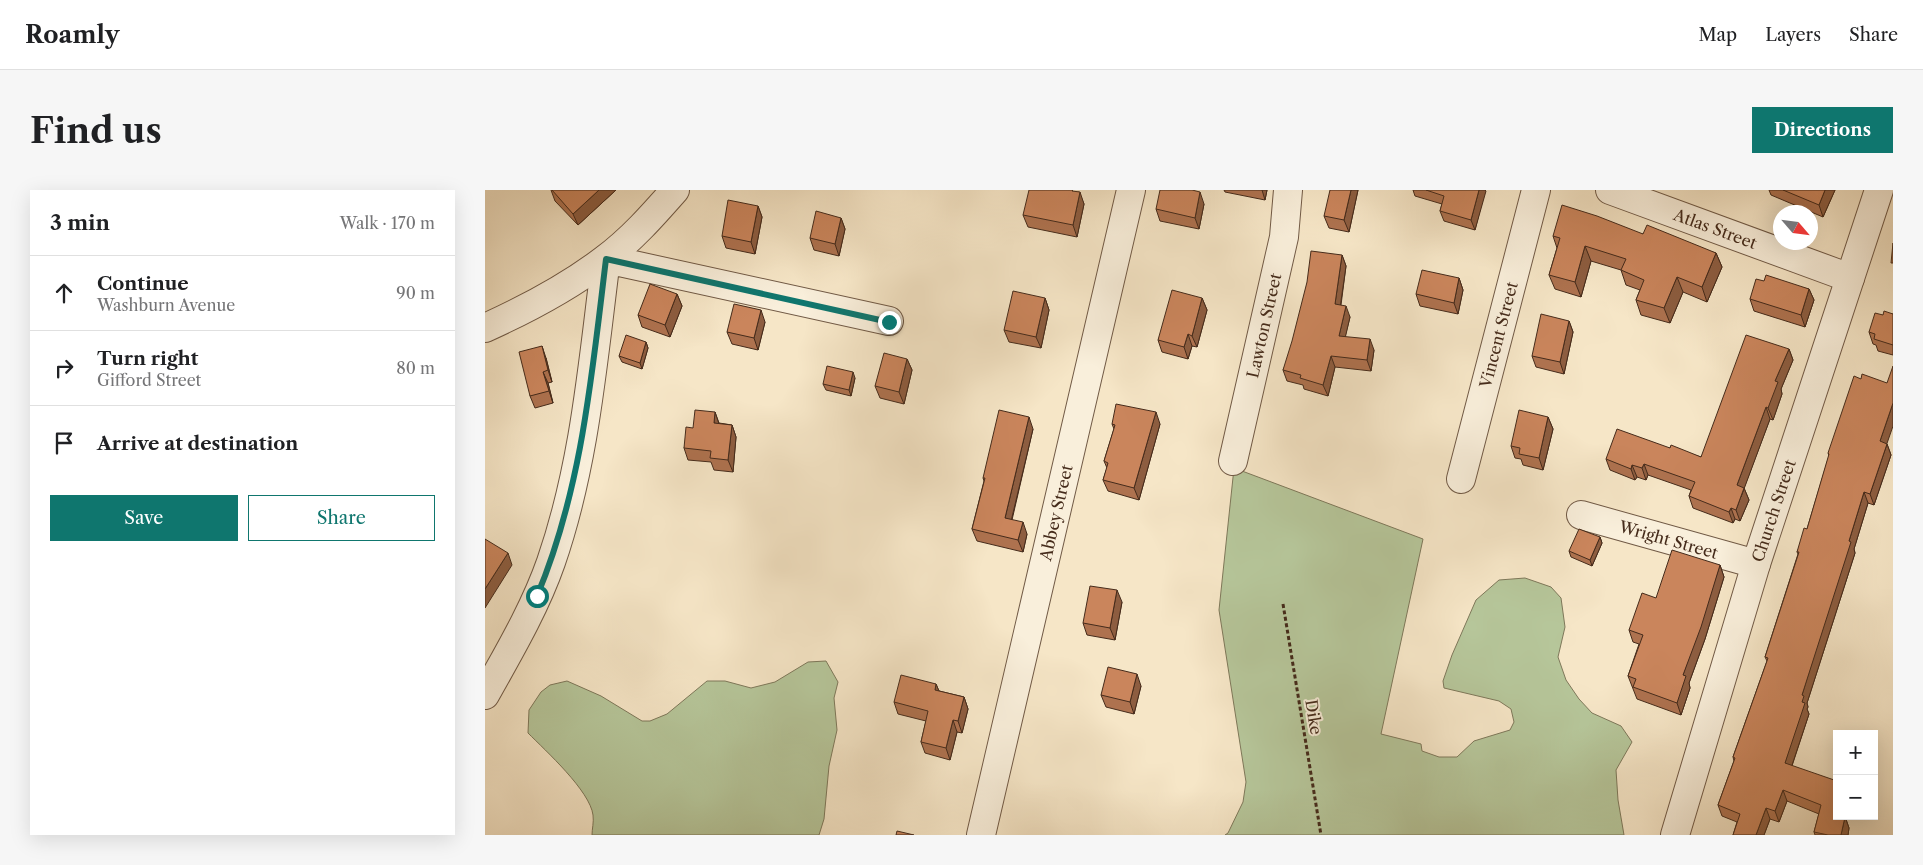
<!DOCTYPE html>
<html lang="en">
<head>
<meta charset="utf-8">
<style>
	:root { --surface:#fff; --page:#f6f6f6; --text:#202124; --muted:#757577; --line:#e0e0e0; --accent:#0f766e }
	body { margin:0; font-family:"Libre Caslon Text",serif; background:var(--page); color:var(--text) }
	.controls { position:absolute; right:15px; bottom:15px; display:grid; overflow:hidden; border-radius:0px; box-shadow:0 5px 20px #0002 }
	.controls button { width:45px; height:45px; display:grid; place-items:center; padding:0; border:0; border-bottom:1px solid var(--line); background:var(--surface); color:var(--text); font:25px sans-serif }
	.compass { position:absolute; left:1288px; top:15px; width:45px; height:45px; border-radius:50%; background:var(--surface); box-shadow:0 5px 20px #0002; rotate:118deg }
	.stop { position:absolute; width:15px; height:15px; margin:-11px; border:4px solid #0f766e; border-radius:50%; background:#fff }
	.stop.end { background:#0f766e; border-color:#fff; box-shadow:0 1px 5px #0008 }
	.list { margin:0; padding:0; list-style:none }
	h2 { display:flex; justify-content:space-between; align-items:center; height:65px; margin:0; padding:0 20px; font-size:21px }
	h2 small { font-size:16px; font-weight:400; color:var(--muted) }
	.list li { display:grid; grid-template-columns:32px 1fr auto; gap:15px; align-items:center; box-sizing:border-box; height:75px; padding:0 20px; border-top:1px solid var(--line) }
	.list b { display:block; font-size:19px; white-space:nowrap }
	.list p { margin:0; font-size:16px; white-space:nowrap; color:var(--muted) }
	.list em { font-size:16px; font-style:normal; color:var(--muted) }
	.actions { display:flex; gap:10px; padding:15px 20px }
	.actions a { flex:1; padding:11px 0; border:1px solid var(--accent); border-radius:0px; text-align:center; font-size:18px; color:var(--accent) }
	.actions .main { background:var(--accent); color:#fff }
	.icon { flex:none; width:28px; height:28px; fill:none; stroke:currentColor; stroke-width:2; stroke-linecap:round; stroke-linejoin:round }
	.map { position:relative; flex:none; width:1408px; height:645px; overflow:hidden; border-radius:0px }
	header { display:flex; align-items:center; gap:30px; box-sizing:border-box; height:70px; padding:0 25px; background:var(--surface); border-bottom:1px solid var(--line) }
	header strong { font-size:24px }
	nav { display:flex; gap:28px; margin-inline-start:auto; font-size:18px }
	.intro { display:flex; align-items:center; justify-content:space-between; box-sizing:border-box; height:120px; padding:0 30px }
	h1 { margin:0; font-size:35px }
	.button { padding:12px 22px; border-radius:0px; background:var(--accent); color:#fff; font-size:18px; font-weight:700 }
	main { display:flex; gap:30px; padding:0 30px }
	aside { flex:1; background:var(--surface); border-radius:0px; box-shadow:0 5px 20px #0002 }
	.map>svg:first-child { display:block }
</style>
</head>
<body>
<header>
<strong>Roamly</strong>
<nav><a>Map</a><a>Layers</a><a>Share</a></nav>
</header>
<div class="intro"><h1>Find us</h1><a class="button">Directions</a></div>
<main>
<aside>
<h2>3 min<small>Walk · 170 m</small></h2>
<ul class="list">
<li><svg class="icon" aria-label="ahead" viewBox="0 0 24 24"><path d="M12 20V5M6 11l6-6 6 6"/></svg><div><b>Continue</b><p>Washburn Avenue</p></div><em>90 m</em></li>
<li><svg class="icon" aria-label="right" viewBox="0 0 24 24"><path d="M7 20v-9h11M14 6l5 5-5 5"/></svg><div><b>Turn right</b><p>Gifford Street</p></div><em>80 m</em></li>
<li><svg class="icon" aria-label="arrive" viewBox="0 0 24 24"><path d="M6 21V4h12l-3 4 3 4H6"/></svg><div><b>Arrive at destination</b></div></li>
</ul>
<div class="actions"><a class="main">Save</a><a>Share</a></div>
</aside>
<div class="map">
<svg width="1408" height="645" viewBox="0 0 1408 645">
	<rect width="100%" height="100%" fill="#f6e6c7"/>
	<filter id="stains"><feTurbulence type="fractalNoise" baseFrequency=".004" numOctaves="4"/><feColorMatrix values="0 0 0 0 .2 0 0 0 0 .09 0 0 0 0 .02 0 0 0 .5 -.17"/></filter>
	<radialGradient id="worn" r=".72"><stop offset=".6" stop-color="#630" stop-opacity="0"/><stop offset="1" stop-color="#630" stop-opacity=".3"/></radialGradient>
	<path fill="#b6c69a" stroke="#7e785a" d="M 749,278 L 938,349 L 896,544 L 936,554 L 937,561 L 954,567 L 972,567 L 989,551 L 1025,540 L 1029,532 L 1026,519 L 1014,511 L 959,498 L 958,491 L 967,465 L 991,410 L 1014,390 L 1040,388 L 1066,397 L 1076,408 L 1080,437 L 1073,467 L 1081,490 L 1094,509 L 1107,523 L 1136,536 L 1147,552 L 1131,580 L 1133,610 L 1139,645 L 740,645 L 743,643 L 758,612 L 761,592 L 734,420 Z
		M 341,471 L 353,492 L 349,508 L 352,540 L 344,576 L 339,629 L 334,645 L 107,645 C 107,639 109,632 108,625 C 105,601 61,561 43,543 L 44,520 L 56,502 L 65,495 L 82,491 L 116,506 L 157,531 L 165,531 L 182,524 L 222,491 L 240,491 L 266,498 L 290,492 L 323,472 Z"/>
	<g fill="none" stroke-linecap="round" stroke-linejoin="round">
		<g stroke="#715a46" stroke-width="30">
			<g id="minor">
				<path id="s1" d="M 1125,0 L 1365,88"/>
				<path d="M 0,138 C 42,119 82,98 119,70 C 146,50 168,25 190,0"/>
				<path id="s2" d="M 748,271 L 799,47 L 803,0"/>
				<path id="s3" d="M 976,289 L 1051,0"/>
				<path id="s4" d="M 1096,325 L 1271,374"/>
				<path d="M 0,505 C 24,462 50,418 66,372 C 100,274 108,170 121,69 L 404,131"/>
				<path id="s5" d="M 496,645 L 646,0"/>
				<path id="s6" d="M 1190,645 L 1271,374 L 1394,0"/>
			</g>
		</g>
		<path stroke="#452b1b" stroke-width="3" stroke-dasharray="4 2.5" stroke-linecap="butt" d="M 798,414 L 836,645"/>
		<use href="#minor" stroke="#f9efdb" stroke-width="28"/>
	</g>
	<path fill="#ae724f" stroke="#452b1b" d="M 66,0 L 131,0 L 93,35 L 70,11 Z
		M 739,0 L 782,0 L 780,10 L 740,2 Z
		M 873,0 L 864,42 L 844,38 L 839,26 Z
		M 928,0 L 1000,0 L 990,40 L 959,31 L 955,21 L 957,14 L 930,6 Z
		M 1284,0 L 1350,0 L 1338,27 L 1286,5 Z
		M 594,2 L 599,14 L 592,47 L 543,37 L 538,25 Z
		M 719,14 L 714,39 L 675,31 L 671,19 Z
		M 273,16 L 277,27 L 270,64 L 241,58 L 237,46 Z
		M 356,28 L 360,39 L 354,66 L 329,60 L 325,48 Z
		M 1158,44 L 1231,63 L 1237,77 L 1222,112 L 1198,102 L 1185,133 L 1156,125 L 1151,110 L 1155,100 L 1141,95 L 1136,80 L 1106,71 L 1096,107 L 1070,99 L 1064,85 L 1072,58 L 1068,46 Z
		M 857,65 L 861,76 L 856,115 L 865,127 L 860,147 L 889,160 L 886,181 L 850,177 L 843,206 L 819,199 L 818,195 L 802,191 L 798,180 Z
		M 974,88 L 978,100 L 973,124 L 935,116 L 931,104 Z
		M 1279,91 L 1324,99 L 1329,110 L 1320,137 L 1269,121 L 1265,109 Z
		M 192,104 L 197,116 L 185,147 L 157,137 L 153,125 Z
		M 560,108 L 564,120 L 556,158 L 524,152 L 519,140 Z
		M 717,108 L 722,120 L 712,157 L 707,156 L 703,169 L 677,162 L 673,150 Z
		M 1408,124 L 1408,165 L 1393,161 L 1391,155 L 1388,154 L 1384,142 L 1398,125 Z
		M 1084,131 L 1088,142 L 1079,184 L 1051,177 L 1047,166 Z
		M 280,132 L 273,160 L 247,154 L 242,142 Z
		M 161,152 L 163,158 L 157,179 L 137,172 L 134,166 Z
		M 1304,159 L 1308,170 L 1296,199 L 1297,204 L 1288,230 L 1285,229 L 1259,298 L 1264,310 L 1255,331 L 1250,329 L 1248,333 L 1208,318 L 1204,306 L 1206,300 L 1163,285 L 1161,290 L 1152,287 L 1150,290 L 1125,280 L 1121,269 L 1185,258 L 1216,267 Z
		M 61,168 L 67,192 L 63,193 L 68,213 L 50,218 L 45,206 Z
		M 422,169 L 427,180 L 419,214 L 395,208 L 390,196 Z
		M 370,188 L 366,206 L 341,200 L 338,194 Z
		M 230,222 L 234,233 L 247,235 L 251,247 L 248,282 L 229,280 L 226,272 L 203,270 L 199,258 L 208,238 Z
		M 1063,227 L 1068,239 L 1058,280 L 1038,275 L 1036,269 L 1030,268 L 1026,256 Z
		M 627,234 L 675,234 L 654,310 L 623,301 L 618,290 L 622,278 L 619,271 L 629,239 Z
		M 548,239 L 527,330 L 542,344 L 538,362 L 492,351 L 487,339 L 499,291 L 498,288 Z
		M 1402,254 L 1406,265 L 1389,315 L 1383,313 L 1369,359 L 1370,363 L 1322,513 L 1323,517 L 1322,519 L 1324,524 L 1307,576 L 1352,626 L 1360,626 L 1364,638 L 1363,645 L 1330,645 L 1329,642 L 1334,624 L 1302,611 L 1294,632 L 1285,629 L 1279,645 L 1248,645 L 1252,632 L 1237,626 L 1233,615 L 1249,571 L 1248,567 L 1282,471 L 1280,467 L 1313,364 L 1312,362 L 1322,339 L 1344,266 L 1343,263 Z
		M 1115,347 L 1117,353 L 1107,376 L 1086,367 L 1084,361 Z
		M 1235,375 L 1239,387 L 1220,449 L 1204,493 L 1205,498 L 1196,525 L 1152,509 L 1143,486 L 1154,454 L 1148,452 L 1144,440 L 1171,408 Z
		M 637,412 L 630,450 L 602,445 L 598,433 Z
		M 451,494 L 454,501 L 479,507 L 483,519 L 477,543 L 472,542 L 465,570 L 440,563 L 436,552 L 441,531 L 413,524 L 409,512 Z
		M 656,496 L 649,524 L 621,517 L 616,505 Z"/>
	<path fill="#8d5d40" stroke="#452b1b" d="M 114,0 L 131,0 L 93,35 L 88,24 Z
		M 777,0 L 782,0 L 780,10 Z
		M 866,0 L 873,0 L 864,42 L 859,30 Z
		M 994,0 L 1000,0 L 1001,1 L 990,40 L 986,30 Z
		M 1340,0 L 1350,0 L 1338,27 L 1334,15 Z
		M 595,2 L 599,14 L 592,47 L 588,35 Z
		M 715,2 L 719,14 L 714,39 L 710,28 Z
		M 273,16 L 277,27 L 270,64 L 266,52 Z
		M 356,28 L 360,39 L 354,66 L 350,54 Z
		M 1100,56 L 1106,71 L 1096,107 L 1090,92 Z
		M 1231,63 L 1237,77 L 1222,112 L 1217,97 Z
		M 857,65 L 861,76 L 854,125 L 850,114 Z
		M 1192,87 L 1198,102 L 1185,133 L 1179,118 Z
		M 974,88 L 978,100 L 973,124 L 969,113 Z
		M 1324,99 L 1329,110 L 1320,137 L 1316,125 Z
		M 192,104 L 197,116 L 185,147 L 180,135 Z
		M 560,108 L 564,120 L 556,158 L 551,147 Z
		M 717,108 L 722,120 L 712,157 L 707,146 Z
		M 861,116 L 865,127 L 858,157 L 854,146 Z
		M 276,120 L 280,132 L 273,160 L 269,148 Z
		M 1084,131 L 1088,142 L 1079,184 L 1075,172 Z
		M 703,144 L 707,156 L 703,169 L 699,157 Z
		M 885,149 L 889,160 L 886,181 L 882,170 Z
		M 161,152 L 163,158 L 157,179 L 155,173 Z
		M 57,156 L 61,168 L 67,192 L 63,180 Z
		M 1304,159 L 1308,170 L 1296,199 L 1297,204 L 1288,230 L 1283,218 L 1290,191 Z
		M 846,166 L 850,177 L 843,206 L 838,195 Z
		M 422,169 L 427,180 L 419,214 L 414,202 Z
		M 58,182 L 63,193 L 68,213 L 64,201 Z
		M 368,182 L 370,188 L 366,206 L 364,200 Z
		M 1408,213 L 1408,236 L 1399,262 L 1395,251 Z
		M 1281,217 L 1285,229 L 1256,307 L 1252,295 Z
		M 230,222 L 234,234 L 229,233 Z
		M 671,222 L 675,234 L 654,310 L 649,298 Z
		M 544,227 L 548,239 L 524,340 L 520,328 Z
		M 1063,227 L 1068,239 L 1058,280 L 1054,268 Z
		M 247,235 L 251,247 L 248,282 L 243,270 Z
		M 1402,254 L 1406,265 L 1389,315 L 1385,304 Z
		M 1159,274 L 1163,285 L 1161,290 L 1157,278 Z
		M 1147,275 L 1152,287 L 1150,290 L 1146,279 Z
		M 1259,298 L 1264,310 L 1255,331 L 1251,320 Z
		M 1379,302 L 1383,313 L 1369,359 L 1370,363 L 1322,513 L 1323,517 L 1322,519 L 1324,524 L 1304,584 L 1300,573 L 1317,512 L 1317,505 Z
		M 1246,318 L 1250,329 L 1248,333 L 1244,322 Z
		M 538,332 L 542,344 L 538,362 L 533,350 Z
		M 1115,347 L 1117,353 L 1107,376 L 1105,370 Z
		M 23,363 L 27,375 L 0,418 L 0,399 Z
		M 1235,375 L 1239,387 L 1220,449 L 1204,493 L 1205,498 L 1196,525 L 1192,513 L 1198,485 Z
		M 632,400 L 637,412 L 630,450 L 625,438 Z
		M 652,484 L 656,496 L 649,524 L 645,512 Z
		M 451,494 L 456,506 L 450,500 Z
		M 479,507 L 483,519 L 477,543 L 473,531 Z
		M 468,530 L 472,542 L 465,570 L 461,558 Z
		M 1298,600 L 1302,611 L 1294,632 L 1290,621 Z
		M 1281,618 L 1285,629 L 1279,645 L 1271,645 Z
		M 1360,627 L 1364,638 L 1363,645 L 1356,645 Z"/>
	<path fill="#ca855c" stroke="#452b1b" d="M 67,0 L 114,0 L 88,24 Z
		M 544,0 L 588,0 L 587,1 L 595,2 L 588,35 L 538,25 Z
		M 675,0 L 707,0 L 715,2 L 710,28 L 671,19 Z
		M 845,0 L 866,0 L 859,30 L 839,26 Z
		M 941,0 L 994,0 L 986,30 L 955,21 L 959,6 Z
		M 1298,0 L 1340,0 L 1334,15 Z
		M 243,10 L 273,16 L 266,52 L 237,46 Z
		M 1077,15 L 1112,26 L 1158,44 L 1162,35 L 1231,63 L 1217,97 L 1192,87 L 1179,118 L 1151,110 L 1159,90 L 1136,80 L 1141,69 L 1100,56 L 1090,92 L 1064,85 L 1075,48 L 1068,46 Z
		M 331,21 L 356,28 L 350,54 L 325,48 Z
		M 1408,53 L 1408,73 L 1406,73 Z
		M 826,61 L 857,65 L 850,114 L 861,116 L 854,146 L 885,149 L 882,170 L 846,166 L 838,195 L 815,188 L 816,185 L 798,180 L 807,151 L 822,92 Z
		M 937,80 L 974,88 L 969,113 L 931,104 Z
		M 1281,85 L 1324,99 L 1316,125 L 1265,109 L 1271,89 L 1279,91 Z
		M 165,94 L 192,104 L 180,135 L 153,125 Z
		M 687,100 L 717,108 L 707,146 L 703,144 L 699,157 L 673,150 Z
		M 528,101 L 560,108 L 551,147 L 519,140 Z
		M 249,114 L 276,120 L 269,148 L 242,142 Z
		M 1399,121 L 1408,124 L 1408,155 L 1389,149 L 1390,144 L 1384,142 L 1390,123 L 1398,125 Z
		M 1056,124 L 1084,131 L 1075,172 L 1047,166 Z
		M 141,145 L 161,152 L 155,173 L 134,166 Z
		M 1261,145 L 1304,159 L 1290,191 L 1293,192 L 1283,218 L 1281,217 L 1252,295 L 1259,298 L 1251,320 L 1246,318 L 1244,322 L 1204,306 L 1210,292 L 1159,274 L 1157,278 L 1147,275 L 1146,279 L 1121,269 L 1132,239 L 1185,258 L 1186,255 L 1216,267 Z
		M 57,156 L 63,180 L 58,182 L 64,201 L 45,206 L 34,162 Z
		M 399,163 L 422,169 L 414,202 L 390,196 Z
		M 342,176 L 368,182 L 364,200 L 338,194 Z
		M 1408,176 L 1408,213 L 1395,251 L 1402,254 L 1385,304 L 1379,302 L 1364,351 L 1366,352 L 1317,505 L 1319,506 L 1317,512 L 1320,513 L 1300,573 L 1352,591 L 1352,626 L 1360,627 L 1356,645 L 1343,645 L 1329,642 L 1336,615 L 1298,600 L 1290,621 L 1281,618 L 1271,645 L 1248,645 L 1255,624 L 1233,615 L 1250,568 L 1248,567 L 1283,468 L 1280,467 L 1314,362 L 1312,362 L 1319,338 L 1322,339 L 1344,264 L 1343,263 L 1369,186 L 1376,189 L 1377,184 L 1402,193 Z
		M 631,214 L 671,222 L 649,298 L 618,290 L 623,273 L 619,271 L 630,235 L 627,234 Z
		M 210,220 L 230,222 L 229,233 L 247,235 L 243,270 L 225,268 L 226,261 L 199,258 L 201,237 L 208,238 Z
		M 514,220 L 544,227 L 520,328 L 538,332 L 533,350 L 487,339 L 500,288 L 498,288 Z
		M 1034,220 L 1063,227 L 1054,268 L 1034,264 L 1035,258 L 1026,256 Z
		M 1094,339 L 1115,347 L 1105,370 L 1084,361 Z
		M 0,349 L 23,363 L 0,399 Z
		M 1187,360 L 1235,375 L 1216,437 L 1198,485 L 1201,486 L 1192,513 L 1148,497 L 1151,489 L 1143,486 L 1158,445 L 1144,440 L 1157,403 L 1171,408 Z
		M 605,396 L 632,400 L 625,438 L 598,433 Z
		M 623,477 L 652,484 L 645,512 L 616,505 Z
		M 416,485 L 451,494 L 450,500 L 479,507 L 473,531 L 468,530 L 461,558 L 436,552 L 443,521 L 409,512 Z
		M 412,641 L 429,645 L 411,645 Z"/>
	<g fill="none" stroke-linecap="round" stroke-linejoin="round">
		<path stroke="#0f766e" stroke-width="6" d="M 52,406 C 97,299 107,183 121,69 L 404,132"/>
	</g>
	<g text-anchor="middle" stroke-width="4" stroke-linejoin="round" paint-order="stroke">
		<g font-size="16" fill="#452b1b" stroke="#f9efdb">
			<text dy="6" stroke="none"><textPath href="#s1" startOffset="112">Atlas Street</textPath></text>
			<text dy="6" stroke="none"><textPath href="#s2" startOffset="139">Lawton Street</textPath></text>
			<text dy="6" stroke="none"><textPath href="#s3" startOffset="149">Vincent Street</textPath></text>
			<text dy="6" stroke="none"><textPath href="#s6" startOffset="339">Church Street</textPath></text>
			<text dy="6" stroke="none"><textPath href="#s5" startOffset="331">Abbey Street</textPath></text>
			<text dy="6" stroke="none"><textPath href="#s4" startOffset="91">Wright Street</textPath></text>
			<text transform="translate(829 527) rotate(81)" y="6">Dike</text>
		</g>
	</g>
	<rect width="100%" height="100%" filter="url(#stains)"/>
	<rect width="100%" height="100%" fill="url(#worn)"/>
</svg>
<div class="controls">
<button>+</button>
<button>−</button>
</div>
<svg class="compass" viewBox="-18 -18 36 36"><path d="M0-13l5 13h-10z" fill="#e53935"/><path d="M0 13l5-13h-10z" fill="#757577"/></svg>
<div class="stop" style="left:52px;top:406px"></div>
<div class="stop end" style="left:404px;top:132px"></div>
</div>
</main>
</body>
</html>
